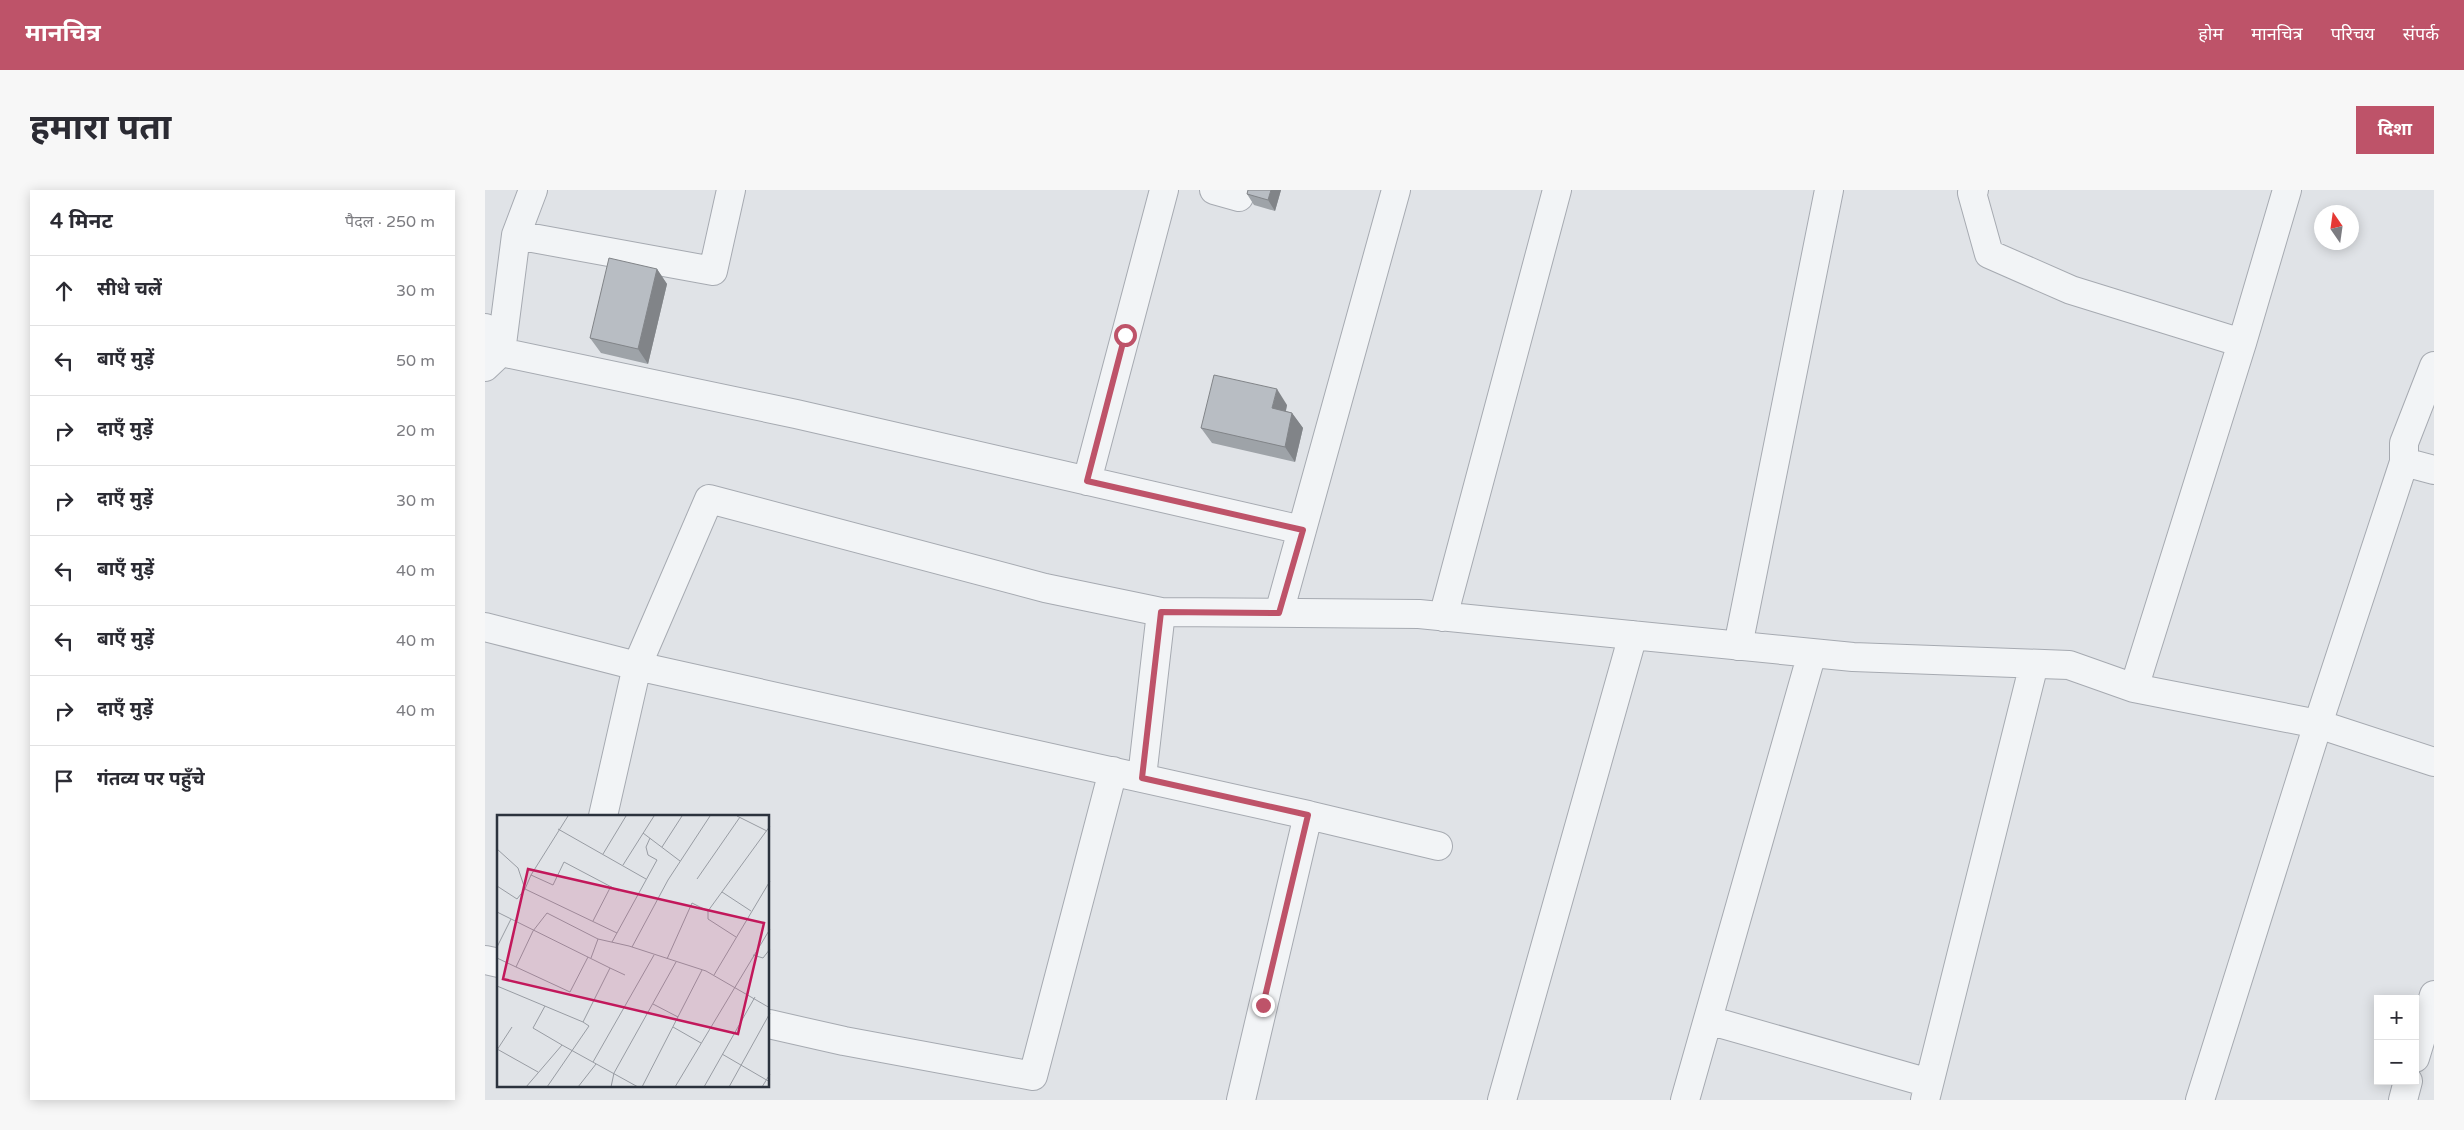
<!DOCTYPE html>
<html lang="hi">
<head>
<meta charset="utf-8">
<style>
	:root { --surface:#fff; --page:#f7f7f7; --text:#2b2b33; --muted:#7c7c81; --line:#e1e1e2; --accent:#be5369 }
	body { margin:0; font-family:"Varela Round","Noto Sans Devanagari",sans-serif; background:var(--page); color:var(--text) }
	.controls { position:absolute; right:15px; bottom:15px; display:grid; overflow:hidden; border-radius:0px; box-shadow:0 2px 12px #0003 }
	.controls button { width:45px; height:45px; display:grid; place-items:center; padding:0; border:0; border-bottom:1px solid var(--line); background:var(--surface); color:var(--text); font:25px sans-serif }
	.compass { position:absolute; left:1829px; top:15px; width:45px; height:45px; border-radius:50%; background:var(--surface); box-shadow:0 2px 12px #0003; rotate:347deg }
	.stop { position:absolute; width:15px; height:15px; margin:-11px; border:4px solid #be5369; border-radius:50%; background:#fff }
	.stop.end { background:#be5369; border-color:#fff; box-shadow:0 1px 5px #0008 }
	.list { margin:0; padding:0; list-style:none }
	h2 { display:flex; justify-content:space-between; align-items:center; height:65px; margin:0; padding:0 20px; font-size:21px }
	h2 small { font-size:16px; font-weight:400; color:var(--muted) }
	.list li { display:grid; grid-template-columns:32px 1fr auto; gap:15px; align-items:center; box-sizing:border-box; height:70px; padding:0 20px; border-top:1px solid var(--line) }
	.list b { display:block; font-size:19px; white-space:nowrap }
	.list em { font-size:16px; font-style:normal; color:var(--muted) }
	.icon { flex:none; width:28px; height:28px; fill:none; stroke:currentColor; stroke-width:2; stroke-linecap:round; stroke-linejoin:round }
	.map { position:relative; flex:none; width:1949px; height:910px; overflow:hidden; border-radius:0px }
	header { display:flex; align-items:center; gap:30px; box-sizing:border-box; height:70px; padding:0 25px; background:var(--accent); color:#fff }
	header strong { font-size:24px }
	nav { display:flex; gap:28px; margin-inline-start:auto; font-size:18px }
	.intro { display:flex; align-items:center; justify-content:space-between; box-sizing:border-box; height:120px; padding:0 30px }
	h1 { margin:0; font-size:35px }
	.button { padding:12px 22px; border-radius:0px; background:var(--accent); color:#fff; font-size:18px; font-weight:700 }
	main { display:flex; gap:30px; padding:0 30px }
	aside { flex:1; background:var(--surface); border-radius:0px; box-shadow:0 2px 12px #0003 }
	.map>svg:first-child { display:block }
</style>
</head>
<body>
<header>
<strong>मानचित्र</strong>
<nav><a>होम</a><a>मानचित्र</a><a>परिचय</a><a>संपर्क</a></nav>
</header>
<div class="intro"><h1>हमारा पता</h1><a class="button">दिशा</a></div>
<main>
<aside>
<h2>4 मिनट<small>पैदल · 250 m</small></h2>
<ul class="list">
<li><svg class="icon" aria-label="ahead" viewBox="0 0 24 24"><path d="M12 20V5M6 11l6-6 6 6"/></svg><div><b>सीधे चलें</b></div><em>30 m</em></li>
<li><svg class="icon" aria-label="left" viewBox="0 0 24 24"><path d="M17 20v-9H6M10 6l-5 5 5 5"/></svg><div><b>बाएँ मुड़ें</b></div><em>50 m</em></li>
<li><svg class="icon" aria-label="right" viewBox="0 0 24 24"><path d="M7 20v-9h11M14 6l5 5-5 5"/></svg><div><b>दाएँ मुड़ें</b></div><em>20 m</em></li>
<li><svg class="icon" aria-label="right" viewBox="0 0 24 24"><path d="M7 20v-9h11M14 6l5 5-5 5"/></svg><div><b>दाएँ मुड़ें</b></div><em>30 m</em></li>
<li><svg class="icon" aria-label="left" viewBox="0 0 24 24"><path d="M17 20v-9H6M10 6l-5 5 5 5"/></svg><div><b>बाएँ मुड़ें</b></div><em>40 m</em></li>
<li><svg class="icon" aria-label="left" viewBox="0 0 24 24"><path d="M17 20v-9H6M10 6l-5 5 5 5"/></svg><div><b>बाएँ मुड़ें</b></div><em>40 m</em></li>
<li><svg class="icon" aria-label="right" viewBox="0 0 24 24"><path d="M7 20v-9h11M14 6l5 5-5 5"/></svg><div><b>दाएँ मुड़ें</b></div><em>40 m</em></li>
<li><svg class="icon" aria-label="arrive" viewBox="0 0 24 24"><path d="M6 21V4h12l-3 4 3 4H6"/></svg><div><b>गंतव्य पर पहुँचे</b></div></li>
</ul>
</aside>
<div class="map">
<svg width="1949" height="910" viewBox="0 0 1949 910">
	<rect width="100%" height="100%" fill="#e0e3e7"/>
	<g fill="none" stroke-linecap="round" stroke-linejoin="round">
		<g stroke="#a6aab1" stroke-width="30">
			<path id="minor" d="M 729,0 L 754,7
				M 1489,0 L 1487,3 L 1504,64 L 1586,100 L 1757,153
				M 31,45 L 228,81 L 246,0
				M 0,138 L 16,162 L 31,45 L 48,0
				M 0,177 L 16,162 L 311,224 L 817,340
				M 1919,272 L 1949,280
				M 602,291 L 679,0
				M 794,423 L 911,0
				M 958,427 L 1072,0
				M 0,437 L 152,476 L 823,625 L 756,910
				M 1253,456 L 1344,0
				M 1649,498 L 1757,153 L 1802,0
				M 657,587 L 676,422 L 934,424 L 1368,467 L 1584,475 L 1649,498 L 1833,534 L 1949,572
				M 823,625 L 953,656
				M 118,626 L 152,476 L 224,309 L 560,398 L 676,422
				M 0,770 L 14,773
				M 1223,830 L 1444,893
				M 284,834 L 359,851 L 548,886 L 628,581
				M 1930,868 L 1949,805
				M 1017,910 L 1148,445
				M 1200,910 L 1327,463
				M 1440,910 L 1549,474
				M 1715,910 L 1833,534 L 1919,272 L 1919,253 L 1949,176
				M 1918,910 L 1923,891"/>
		</g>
		<use href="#minor" stroke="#f2f4f6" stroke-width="28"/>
	</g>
	<path fill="#9ea3a8" d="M 763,0 L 796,0 L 790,21 L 769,15 L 762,4 Z
		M 172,79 L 182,94 L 163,174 L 116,163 L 105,148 Z
		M 802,215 L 801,221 L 807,223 L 818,238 L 810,272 L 727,253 L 716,238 Z"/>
	<path fill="#818488" d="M 786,0 L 796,0 L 790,21 L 783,10 Z
		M 172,79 L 182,94 L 163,174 L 153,159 Z
		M 792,199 L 802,215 L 798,233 L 787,218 Z
		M 807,223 L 818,238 L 810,272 L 800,257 Z"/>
	<path fill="#b8bdc3" stroke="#818488" d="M 763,0 L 786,0 L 783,10 L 762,4 Z
		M 124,68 L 172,79 L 153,159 L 105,148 Z
		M 729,185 L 792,199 L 787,218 L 807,223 L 800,257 L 716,238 Z"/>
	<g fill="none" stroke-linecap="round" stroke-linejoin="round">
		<path stroke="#be5369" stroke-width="6" d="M 640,145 L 602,291 L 818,340 L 794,423 L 676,422 L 657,588 L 823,625 L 778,815"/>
	</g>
	<g transform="translate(12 625)">
		<rect width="272" height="272" fill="#e0e3e7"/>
		<path fill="none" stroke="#989ca3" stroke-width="1" d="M 240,1 L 270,16M 61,14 L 149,64M 146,18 L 183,46M 165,32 L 185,1M 0,34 L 21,53 L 28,74 L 34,60 L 71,1M 106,39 L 129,1M 126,50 L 157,1M 34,60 L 56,70 L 67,47 L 122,76M 200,64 L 243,2M 0,71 L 20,84 L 28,74 L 120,118M 225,77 L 254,96M 0,97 L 113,153 L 86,207 L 0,171M 96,106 L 114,71M 239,122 L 211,104 L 211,96 L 273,11M 115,127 L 160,45 L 151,40 L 149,32 L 153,23M 0,132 L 14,104M 135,132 L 171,65 L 213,1M 256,140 L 266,143 L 273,134M 0,143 L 19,152 L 36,116 L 50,98 L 101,124M 94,143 L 101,124 L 132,131 L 209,156 L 273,193M 170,144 L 195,88 L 211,96M 19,152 L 73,177 L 91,142M 113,153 L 128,160M 217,160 L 273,66M 156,189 L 181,202M 48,191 L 36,213 L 65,230M 176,212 L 204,228M 0,234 L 41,257M 0,235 L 15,212M 225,239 L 273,267M 96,247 L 157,140M 29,272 L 65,230 L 141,272M 50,272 L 92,211 L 86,207M 81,272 L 99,249M 114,272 L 117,258 L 179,147M 145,272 L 205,155M 178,272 L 273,114M 207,272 L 258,182M 232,272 L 273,198M 265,272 L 273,259"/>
		<path fill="#c2185b" fill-opacity="0.15" stroke="#c2185b" stroke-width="2.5" d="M 31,54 L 267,108 L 241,219 L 6,164 Z"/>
		<rect width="272" height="272" fill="none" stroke="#2b323d" stroke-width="2.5"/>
	</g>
</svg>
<div class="controls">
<button>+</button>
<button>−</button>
</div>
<svg class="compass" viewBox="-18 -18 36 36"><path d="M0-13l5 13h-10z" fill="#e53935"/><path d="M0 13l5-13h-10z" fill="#7c7c81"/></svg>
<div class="stop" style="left:640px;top:145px"></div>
<div class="stop end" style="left:778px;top:815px"></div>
</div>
</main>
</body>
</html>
